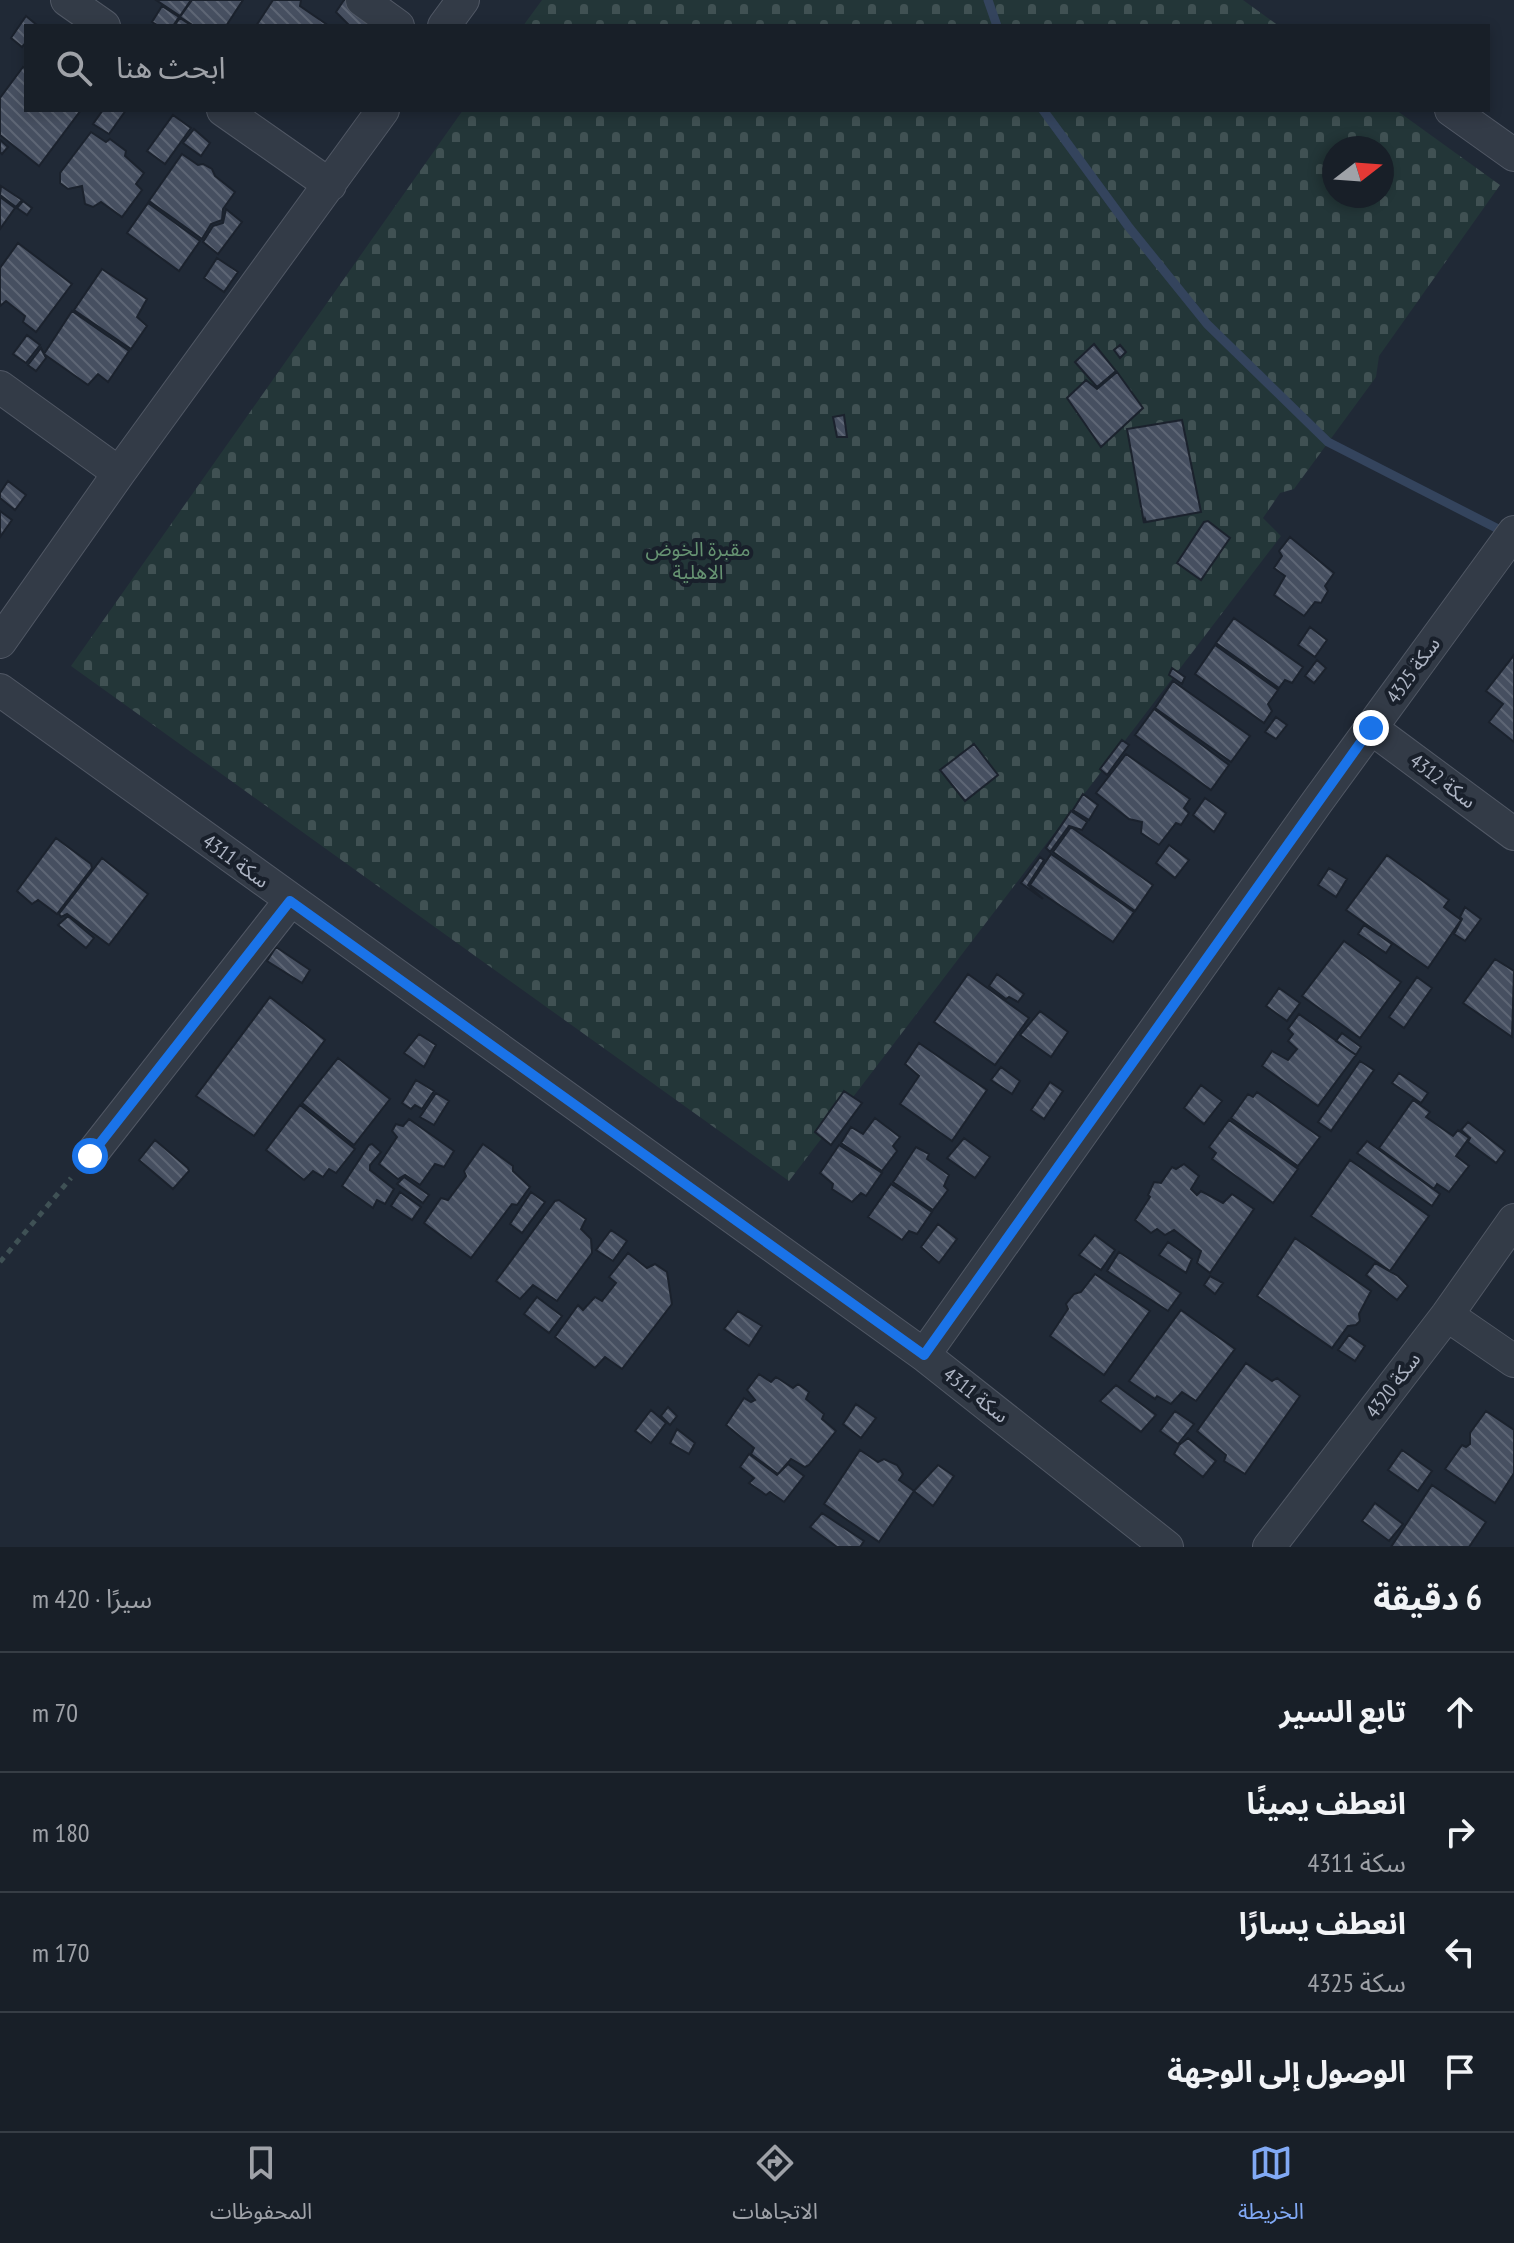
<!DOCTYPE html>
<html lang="ar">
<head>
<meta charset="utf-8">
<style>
	:root { --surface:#181f28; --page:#212730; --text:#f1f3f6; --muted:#9fa2a8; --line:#363d45; --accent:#81a9f5 }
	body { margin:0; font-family:"PT Sans Narrow","Noto Sans Arabic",sans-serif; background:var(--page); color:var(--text); direction:rtl }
	.compass { position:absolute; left:1322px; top:136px; width:72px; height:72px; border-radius:50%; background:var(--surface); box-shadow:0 4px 12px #0003; rotate:73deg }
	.stop { position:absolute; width:24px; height:24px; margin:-18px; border:6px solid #1a73e8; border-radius:50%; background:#fff }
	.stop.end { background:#1a73e8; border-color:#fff; box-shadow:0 2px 8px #0008 }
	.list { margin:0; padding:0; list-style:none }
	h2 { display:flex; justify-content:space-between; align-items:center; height:104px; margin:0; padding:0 32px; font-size:34px }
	h2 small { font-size:26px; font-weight:400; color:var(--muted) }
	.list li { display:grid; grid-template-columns:52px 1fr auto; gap:24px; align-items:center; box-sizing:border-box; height:120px; padding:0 32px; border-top:2px solid var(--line) }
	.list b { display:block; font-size:30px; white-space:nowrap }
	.list p { margin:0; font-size:26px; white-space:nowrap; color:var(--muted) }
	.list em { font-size:26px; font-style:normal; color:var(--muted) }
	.icon { flex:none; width:44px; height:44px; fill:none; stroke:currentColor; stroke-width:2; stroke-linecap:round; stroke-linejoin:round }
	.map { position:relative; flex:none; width:1514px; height:1547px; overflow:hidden; direction:ltr }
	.search { position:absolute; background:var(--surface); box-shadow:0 4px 12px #0003; left:24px; right:24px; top:24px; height:88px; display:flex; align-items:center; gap:20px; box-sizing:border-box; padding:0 28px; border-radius:0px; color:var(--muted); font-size:30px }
	.sheet { height:584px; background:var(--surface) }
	nav { display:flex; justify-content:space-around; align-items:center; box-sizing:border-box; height:112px; border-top:2px solid var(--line); background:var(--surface); font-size:22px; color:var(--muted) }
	nav a { display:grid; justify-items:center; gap:4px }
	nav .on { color:var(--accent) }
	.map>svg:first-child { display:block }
</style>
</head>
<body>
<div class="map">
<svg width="1514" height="1547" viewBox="0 0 1514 1547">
	<defs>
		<pattern id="cemetery-stones" width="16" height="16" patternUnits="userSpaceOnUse" patternTransform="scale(2)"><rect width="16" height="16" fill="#233638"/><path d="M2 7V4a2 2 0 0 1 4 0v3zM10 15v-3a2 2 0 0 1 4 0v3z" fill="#405153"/></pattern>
		<pattern id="building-back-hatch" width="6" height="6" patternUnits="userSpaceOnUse" patternTransform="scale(2)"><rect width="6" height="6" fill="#464f60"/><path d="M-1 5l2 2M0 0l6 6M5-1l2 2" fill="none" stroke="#5e6675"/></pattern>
	</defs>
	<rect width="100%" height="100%" fill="#202936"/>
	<path fill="url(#cemetery-stones)" fill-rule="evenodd" d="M 542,0 L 1243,0 L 1279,26 L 523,26 Z
		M 463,110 L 1396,110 L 1500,185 L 1379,356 L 1376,377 L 1294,489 L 1280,493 L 1263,518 L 1281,536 L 789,1181 L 71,666 ZM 1334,148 L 1382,148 L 1382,196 L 1334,196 Z"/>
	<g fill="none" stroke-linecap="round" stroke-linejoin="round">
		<path stroke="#34445d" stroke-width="9" d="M 988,0 L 997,26
			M 1043,110 L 1128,226 L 1207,324 L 1328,442 L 1508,534"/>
	</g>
	<path fill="url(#building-back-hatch)" stroke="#1b222d" stroke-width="2" d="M 156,0 L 191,0 L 180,16 Z
		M 192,0 L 243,0 L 226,26 L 194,26 L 180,17 Z
		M 273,0 L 301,0 L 300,6 L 329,26 L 256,26 Z
		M 344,0 L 347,0 L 377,26 L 350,26 L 336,12 Z
		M 162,6 L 179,17 L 173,26 L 159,26 L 152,22 Z
		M 26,16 L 38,26 L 26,26 L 26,42 L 22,47 L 11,38 Z
		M 180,18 L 192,26 L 174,26 Z
		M 23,67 L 26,69 L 26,110 L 81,110 L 39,166 L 0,135 L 0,98 Z
		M 103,110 L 126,110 L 109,134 L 93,124 Z
		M 173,115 L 191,128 L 165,164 L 147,151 Z
		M 194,129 L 210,143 L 201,156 L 183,143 Z
		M 91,132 L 106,142 L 110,139 L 126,151 L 125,156 L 144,173 L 136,184 L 142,190 L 122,217 L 101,202 L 93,207 L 85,204 L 82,186 L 68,189 L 60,183 L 60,173 Z
		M 0,140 L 8,147 L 2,154 L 0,152 Z
		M 182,154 L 198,165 L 203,164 L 212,169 L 215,176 L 235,192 L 223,209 L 222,220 L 211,224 L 202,239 L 149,201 Z
		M 1,186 L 22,200 L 16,207 L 0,195 Z
		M 0,197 L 15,208 L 0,229 Z
		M 23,201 L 32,208 L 27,215 L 17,208 Z
		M 148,203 L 200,241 L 179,271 L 127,233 Z
		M 226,209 L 242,222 L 218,254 L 203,242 L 213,226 L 223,223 Z
		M 18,243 L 72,284 L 36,332 L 23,322 L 25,316 L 6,301 L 0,306 L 0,268 Z
		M 217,258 L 238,272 L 224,292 L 204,278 Z
		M 102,269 L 147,299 L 137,317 L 147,326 L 131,349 L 74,310 Z
		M 72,311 L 129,351 L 108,382 L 98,374 L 88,385 L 44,354 Z
		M 27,335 L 40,345 L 26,363 L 13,354 Z
		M 1094,344 L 1116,371 L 1097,387 L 1075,362 Z
		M 1120,345 L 1126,352 L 1120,358 L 1114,350 Z
		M 41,348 L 46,358 L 36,371 L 28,365 Z
		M 1117,372 L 1143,408 L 1101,447 L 1067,398 L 1086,380 L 1097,389 Z
		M 844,415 L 847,437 L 837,437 L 833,417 Z
		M 1182,420 L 1201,512 L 1146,522 L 1145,519 L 1144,523 L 1127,429 Z
		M 8,481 L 26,495 L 15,510 L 0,498 L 0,493 Z
		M 0,511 L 12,520 L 0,537 Z
		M 1208,521 L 1230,538 L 1201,580 L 1177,563 L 1204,522 Z
		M 1290,537 L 1334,573 L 1325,586 L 1328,591 L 1321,603 L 1315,602 L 1304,616 L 1274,595 L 1285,576 L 1274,568 L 1282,556 L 1279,551 Z
		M 1234,618 L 1303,667 L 1292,683 L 1285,680 L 1279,688 L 1216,643 Z
		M 1310,627 L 1327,640 L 1315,657 L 1298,645 Z
		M 1215,645 L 1278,690 L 1268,704 L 1272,711 L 1264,723 L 1195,674 Z
		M 1514,655 L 1514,742 L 1489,722 L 1503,704 L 1486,691 Z
		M 1317,660 L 1326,668 L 1314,683 L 1305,676 Z
		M 1172,668 L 1185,677 L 1182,684 L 1169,675 Z
		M 1173,681 L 1250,736 L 1231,762 L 1155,708 Z
		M 1154,709 L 1229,765 L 1211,790 L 1135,735 Z
		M 1276,717 L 1287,725 L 1276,739 L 1265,732 Z
		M 1122,740 L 1129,745 L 1107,775 L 1100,769 Z
		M 974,744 L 998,775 L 965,801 L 940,770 Z
		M 1126,754 L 1190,799 L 1184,808 L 1189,813 L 1181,825 L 1176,823 L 1159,845 L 1141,833 L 1142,822 L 1129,819 L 1096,793 Z
		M 1083,794 L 1098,805 L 1089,820 L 1073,810 Z
		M 1205,798 L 1226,813 L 1214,832 L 1193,815 Z
		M 1071,811 L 1087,822 L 1082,830 L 1069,826 L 1050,852 L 1046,848 Z
		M 1071,827 L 1153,885 L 1135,911 L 1053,852 Z
		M 56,838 L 91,864 L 92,868 L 57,914 L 38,900 L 32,904 L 17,891 Z
		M 1169,845 L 1189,860 L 1175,878 L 1156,863 Z
		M 1051,854 L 1134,912 L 1113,942 L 1030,885 Z
		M 1387,855 L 1449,900 L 1444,907 L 1461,920 L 1428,968 L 1346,910 Z
		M 1040,857 L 1044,860 L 1028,885 L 1043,899 L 1021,883 Z
		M 102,858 L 148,894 L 109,945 L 67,914 L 61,917 L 59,914 Z
		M 1329,868 L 1347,879 L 1336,897 L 1318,885 Z
		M 1465,907 L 1481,919 L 1465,941 L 1454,934 L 1462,919 L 1460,917 Z
		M 68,916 L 94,938 L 86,948 L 58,925 Z
		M 1364,925 L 1392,944 L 1386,953 L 1358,934 Z
		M 1344,941 L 1401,982 L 1360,1038 L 1302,996 Z
		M 276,947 L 310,970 L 302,983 L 267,961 Z
		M 1495,959 L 1514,971 L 1512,1037 L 1463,1003 Z
		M 968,974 L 1029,1018 L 995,1065 L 934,1022 Z
		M 997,974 L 1024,994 L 1018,1002 L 1009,997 L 1006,999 L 989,986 Z
		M 1417,977 L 1432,988 L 1404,1028 L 1389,1017 Z
		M 1279,988 L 1300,1003 L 1287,1021 L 1266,1006 Z
		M 270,997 L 325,1040 L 254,1136 L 196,1096 Z
		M 1040,1011 L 1068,1032 L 1051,1057 L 1020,1035 Z
		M 1299,1014 L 1356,1055 L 1318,1106 L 1262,1066 L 1272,1051 L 1288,1060 L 1297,1049 L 1288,1041 L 1293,1034 L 1288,1029 Z
		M 1342,1033 L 1361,1047 L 1356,1055 L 1336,1041 Z
		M 419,1034 L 436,1045 L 424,1067 L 404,1053 Z
		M 919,1043 L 987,1090 L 952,1141 L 900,1104 L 919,1076 L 905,1064 Z
		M 338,1058 L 390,1099 L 354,1145 L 302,1103 Z
		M 1360,1061 L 1374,1070 L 1331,1131 L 1318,1122 Z
		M 1001,1067 L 1020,1081 L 1012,1094 L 991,1080 Z
		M 1399,1073 L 1428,1093 L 1421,1103 L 1392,1083 Z
		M 416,1080 L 434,1091 L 422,1109 L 415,1105 L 411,1109 L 402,1103 Z
		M 1050,1082 L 1063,1091 L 1044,1119 L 1031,1110 Z
		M 1201,1085 L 1222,1101 L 1204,1124 L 1184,1108 Z
		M 844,1091 L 862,1103 L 831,1145 L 815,1132 Z
		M 1257,1092 L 1320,1137 L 1298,1166 L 1231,1118 L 1248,1094 L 1253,1097 Z
		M 436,1093 L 449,1101 L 434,1125 L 420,1117 Z
		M 1413,1100 L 1430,1112 L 1426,1117 L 1453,1136 L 1458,1130 L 1469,1138 L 1456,1156 L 1469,1166 L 1449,1192 L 1437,1184 L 1434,1189 L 1379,1148 Z
		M 300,1105 L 355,1149 L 336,1173 L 329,1169 L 323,1177 L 313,1171 L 304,1180 L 266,1150 Z
		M 875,1118 L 900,1137 L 893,1146 L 897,1151 L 882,1171 L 841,1143 L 851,1127 L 863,1134 Z
		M 409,1119 L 454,1151 L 444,1167 L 435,1164 L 420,1185 L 405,1175 L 398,1179 L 379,1164 L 397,1137 L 392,1131 L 396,1124 L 403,1126 Z
		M 1229,1120 L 1298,1169 L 1273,1203 L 1212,1159 L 1216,1153 L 1209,1147 Z
		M 1468,1122 L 1505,1151 L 1496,1163 L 1468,1142 L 1470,1138 L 1461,1130 Z
		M 964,1138 L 990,1157 L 975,1178 L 947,1158 Z
		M 155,1140 L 188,1168 L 189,1171 L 173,1189 L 139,1160 Z
		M 1367,1141 L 1440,1194 L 1432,1206 L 1357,1153 Z
		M 372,1144 L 381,1152 L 370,1165 L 370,1170 L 394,1189 L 385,1204 L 377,1200 L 373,1208 L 342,1186 L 369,1145 Z
		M 483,1144 L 513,1166 L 513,1171 L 530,1187 L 517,1205 L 512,1204 L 471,1258 L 424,1223 L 441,1198 L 448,1200 L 466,1176 L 464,1171 Z
		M 839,1145 L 882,1173 L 866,1196 L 861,1193 L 852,1202 L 832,1189 L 833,1184 L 820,1173 Z
		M 916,1147 L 929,1154 L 927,1159 L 949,1175 L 944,1186 L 948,1190 L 933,1210 L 893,1182 Z
		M 1350,1160 L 1429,1216 L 1390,1271 L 1311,1216 Z
		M 1184,1164 L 1199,1176 L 1191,1189 L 1197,1195 L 1201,1191 L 1223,1203 L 1232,1194 L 1254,1209 L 1210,1273 L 1197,1263 L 1201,1251 L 1174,1230 L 1165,1235 L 1157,1229 L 1151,1233 L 1135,1220 L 1150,1197 L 1148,1195 L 1154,1182 L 1161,1183 L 1172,1167 L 1176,1169 Z
		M 404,1177 L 429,1195 L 423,1203 L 397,1184 Z
		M 891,1184 L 932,1212 L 917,1234 L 909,1231 L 902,1240 L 868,1217 Z
		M 400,1192 L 421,1207 L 412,1220 L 391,1206 Z
		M 531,1192 L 545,1202 L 522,1233 L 510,1224 Z
		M 559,1200 L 586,1219 L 581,1229 L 591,1239 L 592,1253 L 557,1301 L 533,1285 L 520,1299 L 496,1281 L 555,1201 Z
		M 938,1224 L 957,1239 L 939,1263 L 921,1247 Z
		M 611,1230 L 627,1241 L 613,1261 L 596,1250 Z
		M 1095,1235 L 1115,1250 L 1101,1270 L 1079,1255 Z
		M 1295,1238 L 1371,1291 L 1359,1314 L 1360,1321 L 1356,1325 L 1348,1326 L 1332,1348 L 1257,1296 Z
		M 1168,1242 L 1192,1259 L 1186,1273 L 1159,1255 Z
		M 1119,1252 L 1181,1293 L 1168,1311 L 1107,1271 Z
		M 628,1253 L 647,1268 L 655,1264 L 667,1272 L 672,1304 L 622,1369 L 605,1357 L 595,1368 L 555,1337 L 578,1305 L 583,1310 L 595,1297 L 602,1301 L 616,1283 L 609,1277 Z
		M 1375,1263 L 1398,1276 L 1408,1286 L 1397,1300 L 1366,1275 Z
		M 1095,1274 L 1150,1311 L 1104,1375 L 1050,1336 L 1068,1309 L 1066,1304 L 1074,1294 L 1081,1292 Z
		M 1210,1276 L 1223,1283 L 1215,1294 L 1204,1285 Z
		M 537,1297 L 562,1316 L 549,1333 L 524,1314 Z
		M 1181,1310 L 1235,1349 L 1196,1401 L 1182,1392 L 1171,1404 L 1157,1396 L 1155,1399 L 1129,1381 Z
		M 738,1311 L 762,1326 L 749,1346 L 724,1329 Z
		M 1349,1335 L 1365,1346 L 1355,1361 L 1338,1350 Z
		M 1246,1363 L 1272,1381 L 1277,1378 L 1300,1396 L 1245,1474 L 1224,1461 L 1226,1455 L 1197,1431 Z
		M 759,1374 L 771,1382 L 776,1377 L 793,1388 L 798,1384 L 809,1392 L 806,1399 L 824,1414 L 822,1419 L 836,1431 L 809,1465 L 805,1467 L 791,1459 L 778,1474 L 751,1454 L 754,1448 L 726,1425 L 744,1398 L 751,1402 L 755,1400 L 747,1390 Z
		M 1116,1385 L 1156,1415 L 1141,1432 L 1100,1401 Z
		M 856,1404 L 876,1418 L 861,1438 L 843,1424 Z
		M 668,1407 L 677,1416 L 670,1425 L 661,1416 Z
		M 651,1410 L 666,1423 L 651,1443 L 635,1431 Z
		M 1175,1411 L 1194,1424 L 1178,1444 L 1160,1431 Z
		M 1486,1411 L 1514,1430 L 1514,1473 L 1495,1503 L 1445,1469 L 1462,1445 L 1466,1447 L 1470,1444 L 1470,1433 Z
		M 677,1429 L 695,1443 L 689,1454 L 670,1443 Z
		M 1188,1438 L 1216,1461 L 1203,1477 L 1174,1454 L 1179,1445 Z
		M 860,1450 L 878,1462 L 884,1459 L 897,1465 L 903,1474 L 899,1480 L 914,1491 L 879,1542 L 824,1504 Z
		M 1402,1450 L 1432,1471 L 1418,1491 L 1388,1470 Z
		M 749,1454 L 777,1475 L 788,1464 L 804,1476 L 784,1502 L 770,1492 L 766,1495 L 749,1483 L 754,1478 L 740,1467 Z
		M 938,1465 L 954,1476 L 933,1506 L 914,1491 Z
		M 1432,1485 L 1486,1522 L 1469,1547 L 1391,1547 Z
		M 1375,1503 L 1403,1524 L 1389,1541 L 1362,1521 Z
		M 822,1513 L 864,1541 L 860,1547 L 837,1547 L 810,1527 Z"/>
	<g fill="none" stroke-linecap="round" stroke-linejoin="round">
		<g stroke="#515865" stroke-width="34">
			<path id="minor" d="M 67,0 L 104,26
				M 362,0 L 398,26
				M 444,26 L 463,0
				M 223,110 L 330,185
				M 1451,110 L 1514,155
				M 0,387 L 119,473
				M 0,642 L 119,473 L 383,110
				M 0,690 L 924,1355 L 1167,1547
				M 1371,728 L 1514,834
				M 90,1156 L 290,901
				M 1447,1315 L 1514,1361
				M 924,1355 L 1317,802 L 1514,532
				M 1269,1547 L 1447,1315 L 1514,1220"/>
		</g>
		<path stroke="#3f5155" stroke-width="5" stroke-dasharray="6 6" stroke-linecap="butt" d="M 0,1262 L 71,1178"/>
		<use href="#minor" stroke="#333b47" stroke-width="32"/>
	</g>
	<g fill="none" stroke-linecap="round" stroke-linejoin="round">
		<path stroke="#1a73e8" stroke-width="10" d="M 90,1156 L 290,901 L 924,1355 L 1371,728"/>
	</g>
	<g text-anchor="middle" stroke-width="8" stroke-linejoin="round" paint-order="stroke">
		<g font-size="20" fill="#669372" stroke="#19202b">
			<text x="698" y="556">مقبرة الخوض<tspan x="698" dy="23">الاهلية</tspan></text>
		</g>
		<g font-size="20" fill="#aeb5c4" stroke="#19202b">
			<text transform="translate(1413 670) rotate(-54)" y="7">سكة 4325</text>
			<text transform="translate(1443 781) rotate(37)" y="7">سكة 4312</text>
			<text transform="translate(236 861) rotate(36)" y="7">سكة 4311</text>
			<text transform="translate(1393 1385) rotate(-53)" y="7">سكة 4320</text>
			<text transform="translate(976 1395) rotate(38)" y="7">سكة 4311</text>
		</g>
	</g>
</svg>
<svg class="compass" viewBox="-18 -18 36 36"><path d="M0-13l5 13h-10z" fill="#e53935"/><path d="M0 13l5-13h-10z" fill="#9fa2a8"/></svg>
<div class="stop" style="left:90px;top:1156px"></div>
<div class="stop end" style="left:1371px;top:728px"></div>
<div class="search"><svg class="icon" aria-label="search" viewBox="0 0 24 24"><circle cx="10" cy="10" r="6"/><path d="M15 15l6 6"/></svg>ابحث هنا</div>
</div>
<section class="sheet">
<h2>6 دقيقة<small>سيرًا · 420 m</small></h2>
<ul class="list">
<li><svg class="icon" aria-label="ahead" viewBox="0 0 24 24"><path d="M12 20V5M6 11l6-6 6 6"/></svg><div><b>تابع السير</b></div><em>70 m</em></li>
<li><svg class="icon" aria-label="right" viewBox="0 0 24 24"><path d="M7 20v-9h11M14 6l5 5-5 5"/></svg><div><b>انعطف يمينًا</b><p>سكة 4311</p></div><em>180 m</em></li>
<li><svg class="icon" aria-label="left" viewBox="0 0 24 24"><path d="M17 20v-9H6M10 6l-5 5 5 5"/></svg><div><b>انعطف يسارًا</b><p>سكة 4325</p></div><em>170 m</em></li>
<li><svg class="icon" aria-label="arrive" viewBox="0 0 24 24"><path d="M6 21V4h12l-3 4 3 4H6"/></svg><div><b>الوصول إلى الوجهة</b></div></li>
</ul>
</section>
<nav>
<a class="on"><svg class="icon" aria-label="map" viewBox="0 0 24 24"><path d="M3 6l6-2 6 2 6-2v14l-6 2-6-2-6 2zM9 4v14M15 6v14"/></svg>الخريطة</a>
<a><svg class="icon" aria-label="directions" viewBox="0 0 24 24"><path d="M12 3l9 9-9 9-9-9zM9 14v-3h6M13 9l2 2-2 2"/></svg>الاتجاهات</a>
<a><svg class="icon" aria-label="saved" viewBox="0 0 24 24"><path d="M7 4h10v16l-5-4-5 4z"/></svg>المحفوظات</a>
</nav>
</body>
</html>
